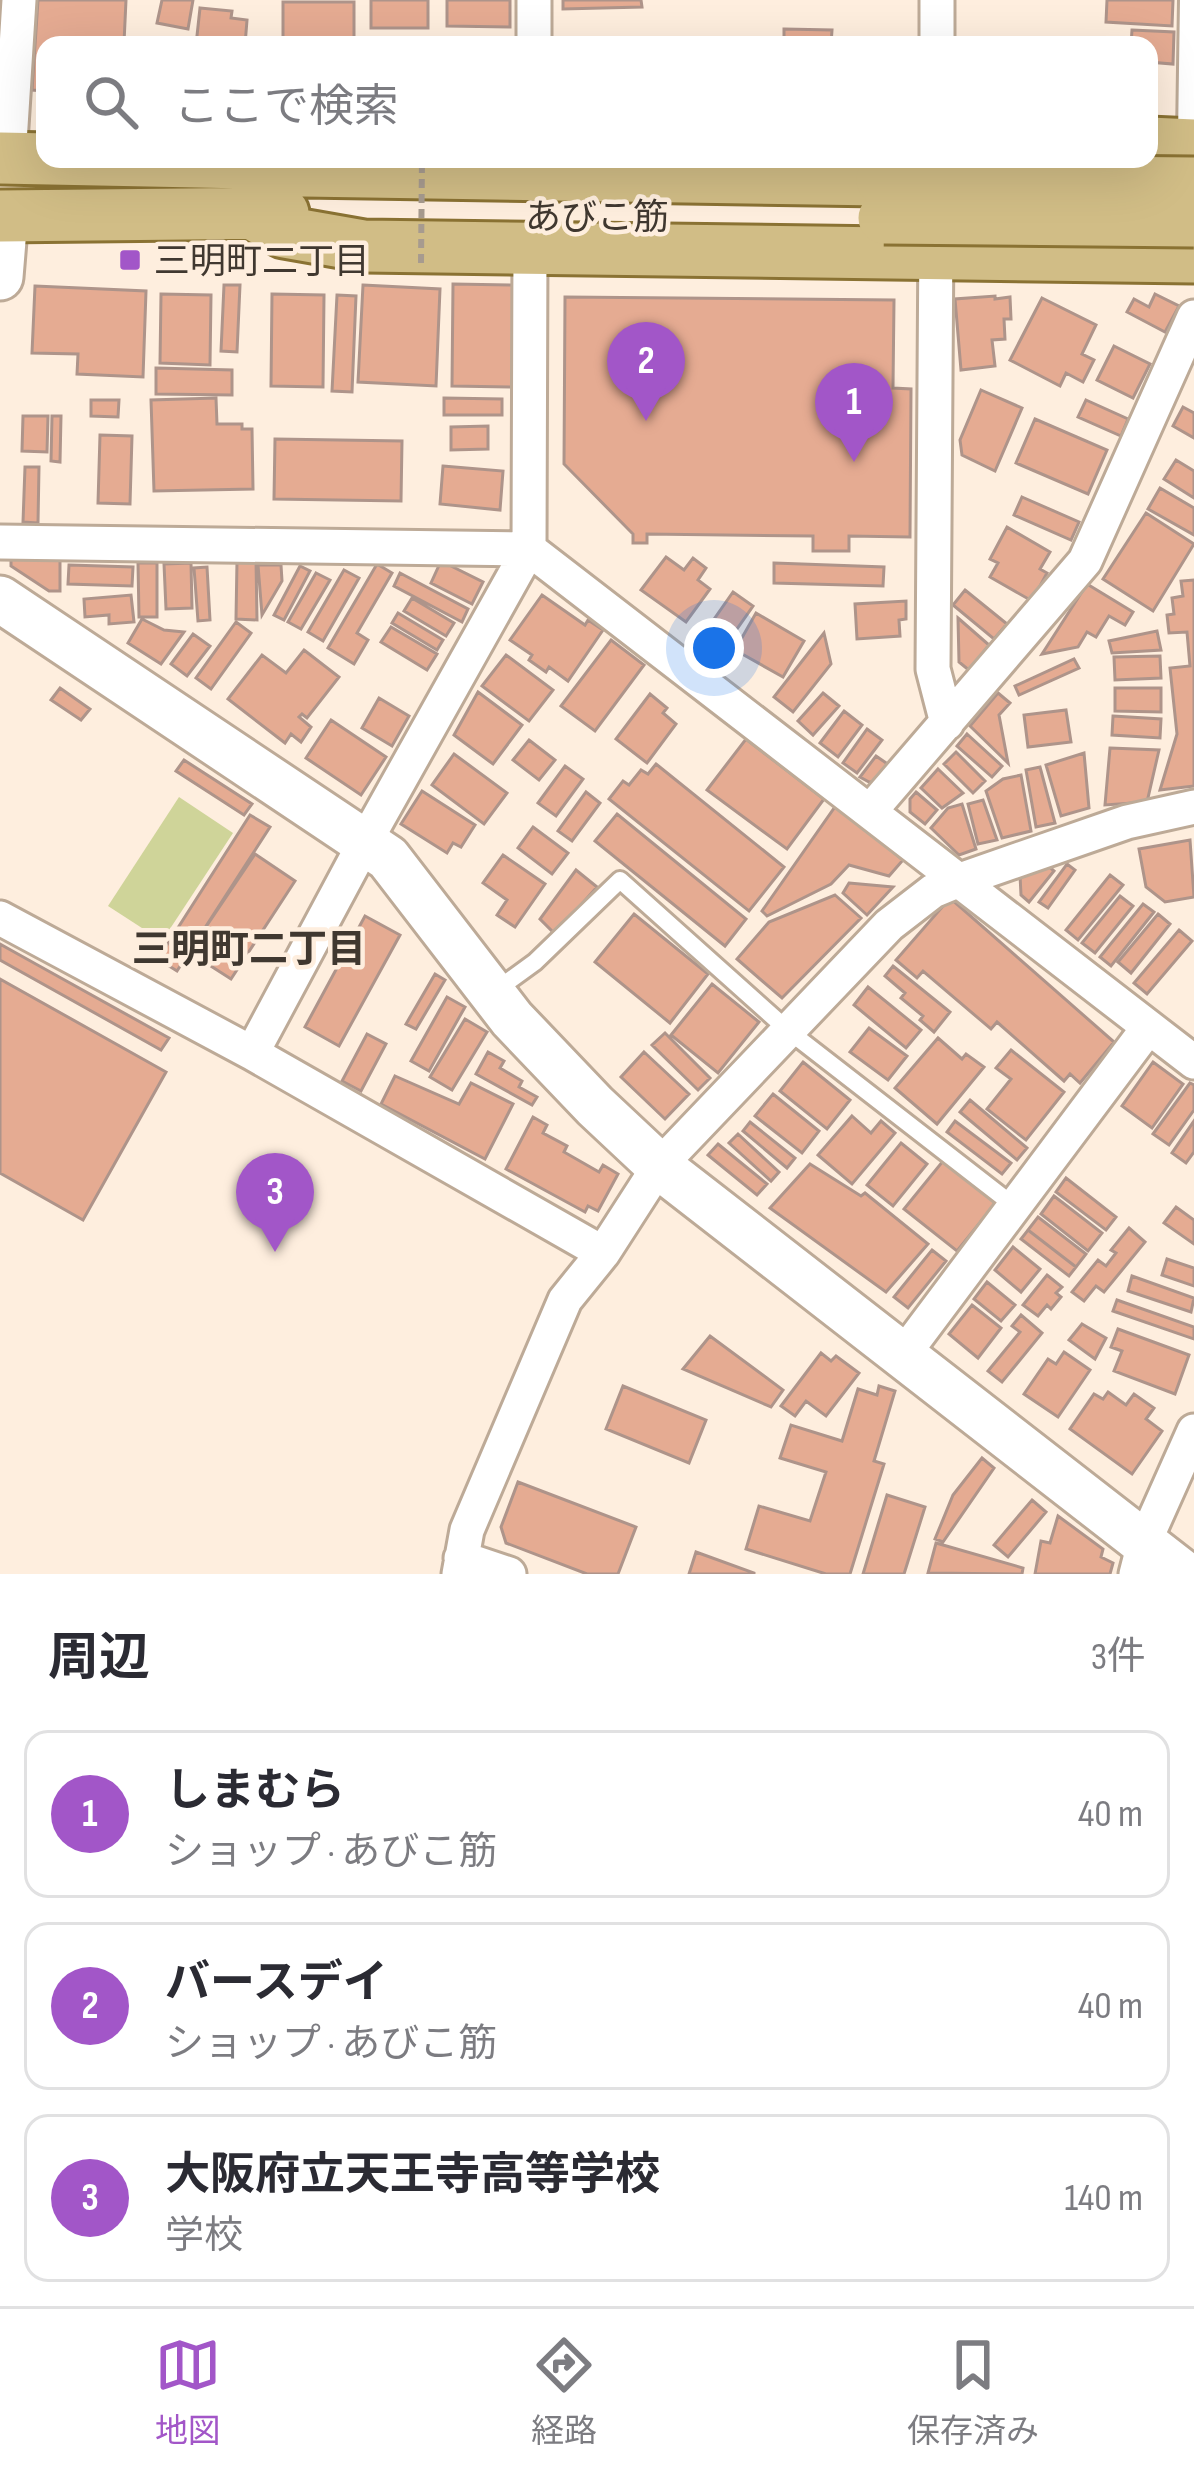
<!DOCTYPE html>
<html lang="ja">
<head>
<meta charset="utf-8">
<style>
	:root { --surface:#fff; --page:#f2f2f3; --text:#2b2b33; --muted:#7c7c81; --line:#e1e1e2; --accent:#a256c8 }
	body { margin:0; font-family:"Sofia Sans Condensed","Noto Sans JP",sans-serif; background:var(--page); color:var(--text) }
	.you { position:absolute; left:714px; top:648px; width:42px; height:42px; margin:-30px; border:9px solid #fff; border-radius:50%; background:#1a73e8; box-shadow:0 0 0 18px #1a73e833 }
	.badge { display:grid; place-items:center; width:78px; height:78px; border-radius:50%; background:var(--accent); color:#fff; font-size:39px; font-weight:700 }
	.pin { position:absolute; translate:-50% -99px; filter:drop-shadow(0 3px 6px #0008) }
	.pin::after { content:''; position:absolute; top:63px; width:42px; height:36px; background:inherit; clip-path:polygon(0 0,100% 0,50% 100%) }
	.list { margin:0; padding:0; list-style:none }
	h2 { display:flex; justify-content:space-between; align-items:center; height:156px; margin:0; padding:0 48px; font-size:51px }
	h2 small { font-size:39px; font-weight:400; color:var(--muted) }
	.list li { display:grid; grid-template-columns:78px 1fr auto; gap:36px; align-items:center; box-sizing:border-box; height:168px; margin:0 24px 24px; padding:0 24px; border:3px solid var(--line); border-radius:24px }
	.list b { display:block; font-size:45px; white-space:nowrap }
	.list p { margin:0; font-size:39px; white-space:nowrap; color:var(--muted) }
	.list em { font-size:39px; font-style:normal; color:var(--muted) }
	.icon { flex:none; width:66px; height:66px; fill:none; stroke:currentColor; stroke-width:2; stroke-linecap:round; stroke-linejoin:round }
	.map { position:relative; flex:none; width:1194px; height:1574px; overflow:hidden }
	.search { position:absolute; background:var(--surface); box-shadow:0 12px 48px #0002; left:36px; right:36px; top:36px; height:132px; display:flex; align-items:center; gap:30px; box-sizing:border-box; padding:0 42px; border-radius:24px; color:var(--muted); font-size:45px }
	.sheet { height:732px; background:var(--surface) }
	nav { display:flex; justify-content:space-around; align-items:center; box-sizing:border-box; height:168px; border-top:3px solid var(--line); background:var(--surface); font-size:33px; color:var(--muted) }
	nav a { display:grid; justify-items:center; gap:6px }
	nav .on { color:var(--accent) }
	.map>svg:first-child { display:block }
</style>
</head>
<body>
<div class="map">
<svg width="1194" height="1574" viewBox="0 0 1194 1574">
	<rect width="100%" height="100%" fill="#feeede"/>
	<path fill="#cfd499" d="M 179,797 L 233,833 L 162,941 L 108,906 Z"/>
	<path fill="#e5ab92" stroke="#ae948a" stroke-width="3" d="M 38,0 L 126,0 L 124,43 L 140,45 L 45,45 L 45,91 L 32,90 Z
		M 162,0 L 193,0 L 188,29 L 157,23 Z
		M 371,0 L 428,0 L 428,28 L 371,28 Z
		M 447,0 L 510,0 L 510,27 L 447,26 Z
		M 563,0 L 641,0 L 642,7 L 563,9 Z
		M 1107,0 L 1173,0 L 1172,26 L 1106,22 Z
		M 283,2 L 354,2 L 354,45 L 283,45 Z
		M 200,8 L 232,11 L 231,18 L 247,20 L 245,45 L 196,45 Z
		M 784,29 L 832,30 L 831,45 L 784,45 Z
		M 1132,30 L 1174,32 L 1173,64 L 1149,62 L 1149,45 L 1131,45 Z
		M 453,284 L 513,285 L 512,387 L 452,386 Z
		M 224,285 L 240,285 L 237,352 L 221,351 Z
		M 363,285 L 440,289 L 436,386 L 358,382 Z
		M 35,286 L 146,291 L 143,377 L 77,374 L 78,354 L 32,353 Z
		M 161,294 L 211,295 L 210,365 L 160,363 Z
		M 272,294 L 324,295 L 323,387 L 271,386 Z
		M 1155,294 L 1179,306 L 1165,332 L 1127,312 L 1134,299 L 1149,307 Z
		M 337,295 L 356,296 L 352,392 L 332,391 Z
		M 995,296 L 995,299 L 1010,297 L 1011,319 L 1004,319 L 1005,339 L 992,340 L 995,366 L 961,370 L 955,299 Z
		M 565,297 L 894,300 L 893,388 L 911,389 L 910,537 L 849,536 L 849,551 L 813,551 L 813,536 L 647,534 L 647,543 L 633,543 L 633,534 L 564,464 Z
		M 1042,298 L 1096,325 L 1082,354 L 1094,360 L 1083,382 L 1066,373 L 1060,386 L 1010,360 Z
		M 1114,346 L 1150,364 L 1133,398 L 1097,380 Z
		M 156,368 L 232,370 L 232,395 L 156,394 Z
		M 981,390 L 1022,408 L 995,471 L 962,455 L 960,440 Z
		M 216,398 L 217,424 L 242,424 L 242,429 L 252,429 L 253,489 L 154,491 L 151,400 Z
		M 444,398 L 502,399 L 502,415 L 444,415 Z
		M 91,400 L 119,400 L 118,417 L 91,416 Z
		M 1086,400 L 1128,419 L 1121,436 L 1078,417 Z
		M 1183,407 L 1194,413 L 1194,438 L 1173,426 Z
		M 23,416 L 48,416 L 47,452 L 22,451 Z
		M 52,416 L 61,416 L 60,462 L 51,461 Z
		M 1035,419 L 1107,450 L 1088,494 L 1016,463 Z
		M 488,426 L 488,449 L 451,450 L 451,427 Z
		M 100,435 L 132,436 L 130,504 L 98,503 Z
		M 275,439 L 402,441 L 401,501 L 274,499 Z
		M 1176,460 L 1194,471 L 1194,498 L 1164,479 Z
		M 443,466 L 503,471 L 500,510 L 440,504 Z
		M 25,467 L 39,467 L 38,523 L 23,522 Z
		M 1160,488 L 1194,508 L 1194,535 L 1148,509 Z
		M 1022,497 L 1079,522 L 1071,540 L 1014,515 Z
		M 1146,513 L 1194,544 L 1153,611 L 1103,579 Z
		M 1007,527 L 1050,552 L 1040,569 L 1047,573 L 1032,601 L 990,577 L 998,563 L 990,559 Z
		M 666,557 L 684,570 L 693,558 L 706,568 L 698,580 L 710,589 L 686,622 L 641,590 Z
		M 11,558 L 60,559 L 60,591 L 49,591 L 11,566 Z
		M 256,560 L 257,620 L 236,619 L 237,561 Z
		M 441,561 L 483,582 L 472,604 L 431,583 Z
		M 138,563 L 157,563 L 157,617 L 139,617 Z
		M 191,563 L 192,608 L 166,609 L 164,564 Z
		M 774,563 L 884,567 L 883,586 L 774,583 Z
		M 377,564 L 392,573 L 357,633 L 368,640 L 354,664 L 328,648 Z
		M 69,565 L 133,567 L 132,586 L 68,584 Z
		M 258,565 L 281,565 L 282,581 L 262,615 Z
		M 300,566 L 310,571 L 284,620 L 274,615 Z
		M 207,567 L 210,620 L 198,621 L 194,568 Z
		M 344,570 L 359,578 L 323,641 L 308,632 Z
		M 316,573 L 330,580 L 301,629 L 288,622 Z
		M 400,573 L 468,609 L 462,622 L 394,586 Z
		M 1194,580 L 1194,786 L 1160,790 L 1177,734 L 1170,668 L 1190,666 L 1187,632 L 1169,633 L 1167,615 L 1174,614 L 1172,598 L 1183,596 L 1181,581 Z
		M 1087,584 L 1133,612 L 1125,625 L 1109,616 L 1096,637 L 1087,632 L 1078,647 L 1042,654 Z
		M 965,590 L 1007,624 L 994,639 L 953,605 Z
		M 733,592 L 753,606 L 716,659 L 696,645 Z
		M 131,595 L 134,622 L 109,624 L 109,615 L 85,617 L 84,599 Z
		M 542,595 L 585,625 L 588,620 L 603,630 L 568,681 L 549,667 L 546,672 L 529,660 L 532,655 L 510,640 Z
		M 412,598 L 454,623 L 446,636 L 404,611 Z
		M 906,601 L 906,619 L 899,620 L 900,636 L 857,639 L 855,604 Z
		M 398,613 L 443,640 L 437,650 L 392,623 Z
		M 756,613 L 804,641 L 783,677 L 735,650 Z
		M 958,618 L 989,645 L 970,671 L 959,662 Z
		M 142,619 L 164,630 L 184,632 L 161,664 L 128,643 Z
		M 236,622 L 251,633 L 211,689 L 196,678 Z
		M 391,627 L 437,654 L 427,670 L 381,642 Z
		M 1157,631 L 1161,650 L 1112,653 L 1109,641 Z
		M 824,633 L 831,664 L 793,712 L 774,697 Z
		M 193,634 L 210,646 L 187,676 L 171,664 Z
		M 611,640 L 644,665 L 595,731 L 561,706 Z
		M 304,650 L 339,677 L 307,718 L 302,714 L 299,717 L 311,727 L 301,742 L 291,734 L 285,743 L 228,699 L 262,655 L 286,673 Z
		M 506,655 L 553,690 L 529,721 L 482,686 Z
		M 1160,656 L 1161,678 L 1115,680 L 1114,657 Z
		M 1074,659 L 1079,668 L 1019,695 L 1015,686 Z
		M 60,688 L 90,709 L 81,720 L 51,700 Z
		M 1115,688 L 1161,688 L 1161,712 L 1115,711 Z
		M 478,692 L 522,725 L 493,764 L 454,735 Z
		M 823,693 L 839,706 L 813,735 L 798,721 Z
		M 998,693 L 1010,703 L 999,715 L 1008,763 L 970,726 Z
		M 650,694 L 667,708 L 663,713 L 676,724 L 647,763 L 616,739 Z
		M 379,698 L 409,716 L 392,746 L 362,728 Z
		M 1066,710 L 1071,742 L 1028,747 L 1024,715 Z
		M 844,711 L 862,725 L 838,757 L 820,743 Z
		M 1113,716 L 1161,719 L 1160,738 L 1112,735 Z
		M 331,720 L 386,757 L 361,795 L 306,758 Z
		M 867,729 L 882,740 L 857,773 L 843,763 Z
		M 967,734 L 1002,766 L 992,777 L 957,746 Z
		M 746,739 L 824,799 L 787,849 L 707,790 Z
		M 529,740 L 555,760 L 539,780 L 513,760 Z
		M 1110,748 L 1159,750 L 1147,802 L 1105,805 Z
		M 956,752 L 985,781 L 973,793 L 944,764 Z
		M 1084,753 L 1089,808 L 1061,816 L 1046,765 Z
		M 454,754 L 507,793 L 484,824 L 432,785 Z
		M 876,756 L 892,767 L 880,782 L 869,782 L 860,777 Z
		M 184,760 L 252,804 L 244,815 L 176,771 Z
		M 656,764 L 784,867 L 749,911 L 609,799 L 623,781 L 629,785 L 641,770 L 648,774 Z
		M 565,766 L 583,779 L 556,816 L 538,803 Z
		M 1040,767 L 1055,823 L 1036,827 L 1026,770 Z
		M 938,769 L 963,793 L 942,808 L 921,788 Z
		M 1021,775 L 1031,831 L 1002,838 L 986,791 L 1003,779 Z
		M 422,791 L 475,825 L 461,847 L 453,843 L 447,853 L 401,824 Z
		M 586,792 L 600,803 L 572,841 L 558,831 Z
		M 916,792 L 937,810 L 925,824 L 910,812 L 910,799 Z
		M 983,800 L 997,840 L 978,844 L 968,804 Z
		M 837,804 L 903,860 L 889,876 L 849,865 L 831,884 L 767,916 L 762,911 Z
		M 962,804 L 976,849 L 959,855 L 931,828 L 948,808 Z
		M 617,814 L 746,919 L 725,946 L 595,841 Z
		M 250,815 L 270,827 L 177,971 L 158,959 Z
		M 533,827 L 568,853 L 552,874 L 518,848 Z
		M 1190,840 L 1194,897 L 1165,902 L 1146,887 L 1139,849 Z
		M 255,854 L 295,881 L 231,979 L 189,952 Z
		M 503,855 L 545,884 L 515,927 L 497,915 L 507,900 L 483,883 Z
		M 1046,864 L 1054,871 L 1029,902 L 1021,895 L 1020,875 Z
		M 1067,864 L 1075,870 L 1048,908 L 1039,902 Z
		M 576,870 L 597,887 L 555,934 L 540,919 Z
		M 1110,875 L 1123,885 L 1078,940 L 1066,930 Z
		M 849,883 L 893,887 L 867,915 L 843,893 Z
		M 835,895 L 861,918 L 782,998 L 737,959 L 769,922 Z
		M 1120,896 L 1133,906 L 1095,953 L 1082,943 Z
		M 950,898 L 1114,1042 L 1080,1083 L 1070,1074 L 1064,1081 L 997,1022 L 991,1029 L 923,971 L 917,978 L 896,960 Z
		M 1143,904 L 1154,912 L 1111,966 L 1100,957 Z
		M 634,914 L 708,974 L 670,1023 L 595,962 Z
		M 1158,914 L 1170,924 L 1131,973 L 1118,962 Z
		M 365,916 L 400,935 L 339,1046 L 305,1027 Z
		M 1179,930 L 1192,941 L 1147,994 L 1134,983 Z
		M 0,944 L 34,963 L 169,1038 L 161,1050 L 0,960 Z
		M 893,966 L 950,1012 L 934,1032 L 920,1020 L 923,1016 L 901,998 L 905,993 L 885,976 Z
		M 435,974 L 445,980 L 416,1029 L 406,1024 Z
		M 0,979 L 166,1072 L 83,1220 L 0,1173 Z
		M 712,984 L 759,1022 L 718,1073 L 671,1035 Z
		M 868,987 L 921,1030 L 906,1048 L 854,1005 Z
		M 447,997 L 465,1007 L 429,1071 L 411,1061 Z
		M 465,1019 L 487,1032 L 452,1090 L 430,1077 Z
		M 869,1028 L 907,1056 L 888,1080 L 850,1052 Z
		M 665,1033 L 710,1078 L 698,1090 L 652,1045 Z
		M 367,1034 L 386,1044 L 361,1091 L 342,1081 Z
		M 938,1038 L 962,1059 L 966,1054 L 984,1067 L 937,1124 L 895,1088 Z
		M 1011,1050 L 1064,1092 L 1026,1140 L 987,1109 L 1011,1079 L 996,1068 Z
		M 488,1052 L 504,1061 L 500,1068 L 522,1081 L 519,1087 L 537,1097 L 532,1105 L 476,1074 Z
		M 644,1052 L 689,1094 L 665,1119 L 621,1077 Z
		M 803,1062 L 850,1100 L 827,1129 L 780,1091 Z
		M 1153,1062 L 1183,1084 L 1152,1128 L 1122,1106 Z
		M 395,1076 L 459,1104 L 471,1083 L 513,1104 L 485,1159 L 381,1104 Z
		M 1190,1083 L 1194,1085 L 1194,1110 L 1169,1145 L 1153,1134 Z
		M 773,1094 L 819,1131 L 802,1153 L 755,1116 Z
		M 970,1100 L 1027,1148 L 1017,1160 L 960,1112 Z
		M 852,1116 L 871,1133 L 881,1121 L 895,1133 L 852,1184 L 818,1155 Z
		M 533,1117 L 547,1125 L 543,1133 L 567,1146 L 564,1152 L 599,1172 L 603,1165 L 618,1174 L 598,1211 L 588,1206 L 585,1212 L 506,1169 Z
		M 955,1121 L 1011,1163 L 1002,1174 L 947,1132 Z
		M 1194,1121 L 1194,1152 L 1186,1163 L 1172,1153 Z
		M 750,1122 L 795,1158 L 787,1168 L 743,1131 Z
		M 738,1134 L 779,1172 L 771,1181 L 729,1143 Z
		M 901,1143 L 927,1164 L 893,1206 L 867,1185 Z
		M 718,1144 L 767,1184 L 757,1195 L 708,1155 Z
		M 943,1161 L 996,1203 L 957,1251 L 904,1209 Z
		M 810,1164 L 861,1196 L 865,1193 L 928,1244 L 886,1292 L 770,1208 Z
		M 1066,1178 L 1116,1217 L 1106,1230 L 1056,1192 Z
		M 1054,1196 L 1102,1233 L 1088,1251 L 1041,1214 Z
		M 1176,1207 L 1194,1220 L 1194,1244 L 1164,1223 Z
		M 1038,1217 L 1086,1254 L 1076,1267 L 1028,1230 Z
		M 1129,1228 L 1145,1242 L 1104,1292 L 1096,1286 L 1084,1301 L 1072,1292 L 1098,1260 L 1106,1266 L 1116,1253 L 1111,1250 Z
		M 1028,1230 L 1076,1267 L 1069,1276 L 1021,1239 Z
		M 1013,1247 L 1040,1269 L 1021,1292 L 995,1270 Z
		M 932,1250 L 946,1261 L 908,1308 L 894,1297 Z
		M 1167,1259 L 1194,1268 L 1194,1286 L 1162,1275 Z
		M 1047,1275 L 1062,1287 L 1056,1293 L 1061,1297 L 1051,1309 L 1047,1305 L 1038,1316 L 1023,1305 Z
		M 1132,1276 L 1194,1298 L 1191,1312 L 1128,1291 Z
		M 987,1282 L 1015,1305 L 1001,1321 L 974,1299 Z
		M 1117,1300 L 1194,1327 L 1194,1339 L 1113,1311 Z
		M 972,1305 L 1001,1328 L 978,1358 L 949,1334 Z
		M 1021,1315 L 1042,1333 L 1002,1382 L 988,1371 L 1020,1332 L 1012,1326 Z
		M 1082,1324 L 1106,1338 L 1095,1359 L 1069,1340 Z
		M 1118,1329 L 1189,1355 L 1175,1394 L 1114,1371 L 1122,1351 L 1111,1347 Z
		M 710,1336 L 783,1390 L 771,1407 L 683,1369 Z
		M 1064,1352 L 1090,1370 L 1058,1417 L 1024,1394 L 1048,1359 L 1056,1364 Z
		M 821,1353 L 831,1361 L 836,1356 L 859,1373 L 826,1416 L 806,1401 L 795,1416 L 781,1406 Z
		M 623,1386 L 706,1420 L 689,1463 L 606,1429 Z
		M 879,1386 L 895,1391 L 874,1461 L 884,1464 L 850,1574 L 826,1574 L 746,1549 L 759,1506 L 810,1521 L 826,1472 L 780,1458 L 791,1425 L 842,1441 L 858,1389 L 877,1395 Z
		M 1108,1392 L 1126,1405 L 1134,1394 L 1154,1408 L 1146,1419 L 1162,1431 L 1132,1474 L 1070,1429 L 1094,1394 L 1103,1399 Z
		M 982,1458 L 994,1468 L 943,1542 L 935,1539 L 953,1495 Z
		M 518,1482 L 636,1527 L 618,1574 L 587,1574 L 506,1543 L 501,1527 Z
		M 887,1495 L 925,1507 L 904,1574 L 863,1574 Z
		M 1032,1500 L 1046,1512 L 1008,1557 L 994,1545 Z
		M 1058,1516 L 1103,1549 L 1101,1557 L 1113,1563 L 1110,1574 L 1035,1574 L 1041,1541 L 1050,1543 Z
		M 936,1543 L 1023,1568 L 1022,1574 L 928,1573 Z
		M 696,1552 L 754,1573 L 754,1574 L 689,1574 Z"/>
	<g fill="none" stroke-linecap="round" stroke-linejoin="round">
		<g stroke="#bdaa97" stroke-width="22">
			<path id="lane" d="M 1186,137 L 1188,0
				M 495,991 L 535,962 L 620,880 L 790,1032 L 1013,1205"/>
		</g>
		<g stroke="#bdaa97" stroke-width="39">
			<path id="street" d="M 534,45 L 534,0
				M 937,45 L 937,0
				M 9,158 L 19,0
				M 936,234 L 933,669 L 947,723
				M 0,542 L 529,549 L 1194,1062
				M 871,810 L 1085,561 L 1194,317
				M 0,918 L 252,1053 L 603,1253
				M 252,1053 L 365,842 L 529,549 L 530,247
				M 903,1355 L 1148,1028
				M 461,1558 L 509,1574
				M 459,1574 L 467,1530 L 565,1300 L 603,1253 L 659,1166 L 889,925 L 933,891 L 957,881 L 1127,822 L 1194,807
				M 1136,1574 L 1144,1543 L 1194,1431"/>
		</g>
		<g stroke="#bdaa97" stroke-width="51">
			<path id="secondary" d="M 0,277 L 5,216
				M 0,599 L 388,858 L 512,1019 L 595,1106 L 659,1166 L 1184,1574"/>
		</g>
		<g stroke="#8a7233" stroke-width="57">
			<path id="primary" d="M 1149,143 L 1194,145
				M 0,158 L 247,163 L 304,171 L 882,180
				M 252,213 L 284,232 L 364,246 L 1194,257
				M 0,216 L 283,213"/>
		</g>
		<use href="#lane" stroke="#fff" stroke-width="16"/>
		<use href="#street" stroke="#fff" stroke-width="33"/>
		<use href="#secondary" stroke="#fff" stroke-width="45"/>
		<use href="#primary" stroke="#d1bd86" stroke-width="51"/>
		<g stroke="#8a7233" stroke-width="57" stroke-linecap="butt">
			<path id="primary-bridge" d="M 882,180 L 1194,183
				M 884,218 L 1194,221"/>
		</g>
		<path stroke="#a79b8f" stroke-width="6" stroke-dasharray="9 6" stroke-linecap="butt" d="M 421,263 L 422,159"/>
		<use href="#primary-bridge" stroke="#d1bd86" stroke-width="51"/>
	</g>
	<rect fill="#a256c8" stroke="#feeede" stroke-width="4.5" x="118" y="248" width="24" height="24" rx="6"/>
	<g text-anchor="middle" stroke-width="9" stroke-linejoin="round" paint-order="stroke">
		<g font-size="36" fill="#403830" stroke="#feeede">
			<text x="597" y="229">あびこ筋</text>
		</g>
		<g font-size="36" fill="#403830" stroke="#feeede" text-anchor="start">
			<text x="154" y="273">三明町二丁目</text>
		</g>
		<g font-size="39" font-weight="bold" fill="#403830" stroke="#feeede">
			<text x="249" y="962">三明町二丁目</text>
		</g>
	</g>
</svg>
<div class="you"></div>
<div class="pin badge" style="left:854px;top:462px">1</div>
<div class="pin badge" style="left:646px;top:421px">2</div>
<div class="pin badge" style="left:275px;top:1252px">3</div>
<div class="search"><svg class="icon" aria-label="search" viewBox="0 0 24 24"><circle cx="10" cy="10" r="6"/><path d="M15 15l6 6"/></svg>ここで検索</div>
</div>
<section class="sheet">
<h2>周辺<small>3件</small></h2>
<ul class="list">
<li><span class="badge">1</span><div><b>しまむら</b><p>ショップ · あびこ筋</p></div><em>40 m</em></li>
<li><span class="badge">2</span><div><b>バースデイ</b><p>ショップ · あびこ筋</p></div><em>40 m</em></li>
<li><span class="badge">3</span><div><b>大阪府立天王寺高等学校</b><p>学校</p></div><em>140 m</em></li>
</ul>
</section>
<nav>
<a class="on"><svg class="icon" aria-label="map" viewBox="0 0 24 24"><path d="M3 6l6-2 6 2 6-2v14l-6 2-6-2-6 2zM9 4v14M15 6v14"/></svg>地図</a>
<a><svg class="icon" aria-label="directions" viewBox="0 0 24 24"><path d="M12 3l9 9-9 9-9-9zM9 14v-3h6M13 9l2 2-2 2"/></svg>経路</a>
<a><svg class="icon" aria-label="saved" viewBox="0 0 24 24"><path d="M7 4h10v16l-5-4-5 4z"/></svg>保存済み</a>
</nav>
</body>
</html>
